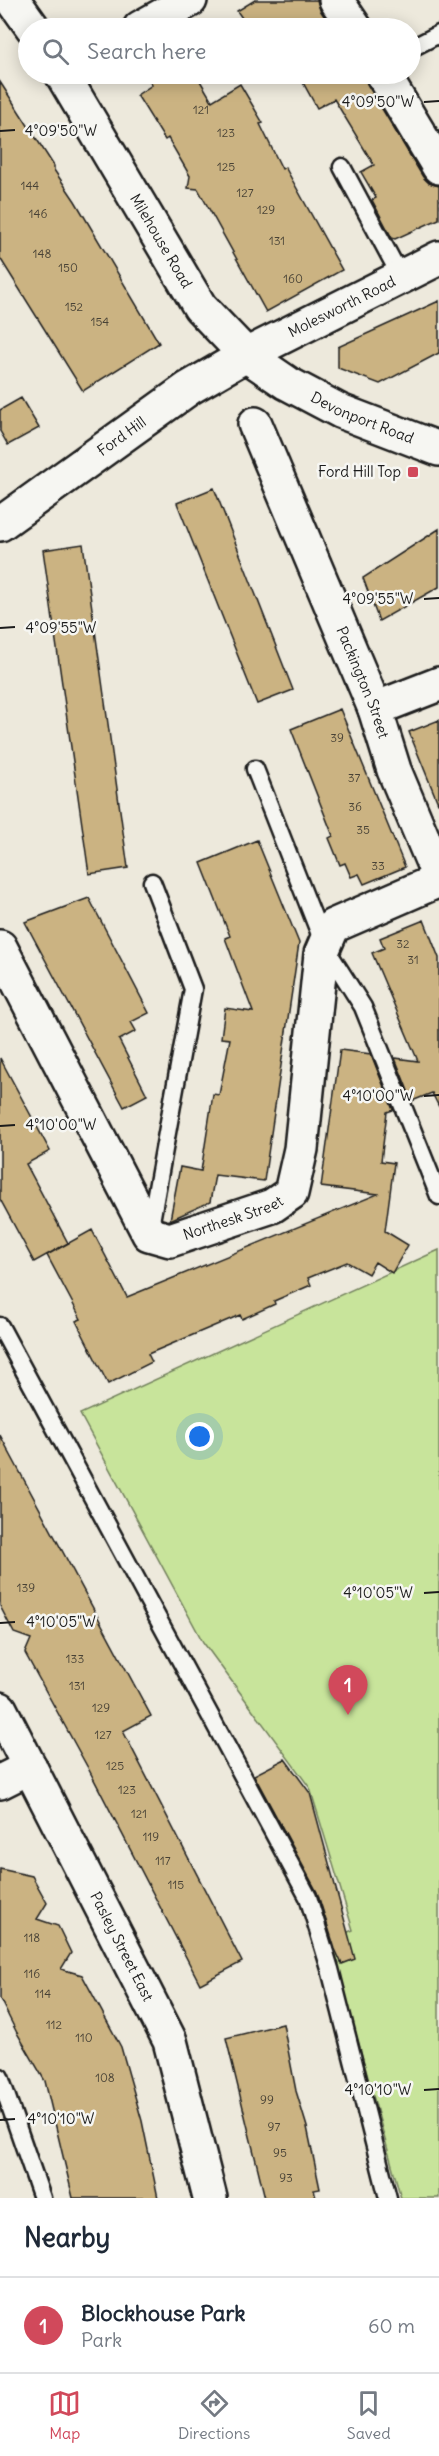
<!DOCTYPE html>
<html lang="en">
<head>
<meta charset="utf-8">
<style>
	:root { --surface:#fff; --page:#f2f2f3; --text:#1f2937; --muted:#747a83; --line:#e0e1e3; --accent:#d1495b }
	body { margin:0; font-family:Delius,sans-serif; background:var(--page); color:var(--text) }
	.you { position:absolute; left:200px; top:1437px; width:21px; height:21px; margin:-15px; border:4px solid #fff; border-radius:50%; background:#1a73e8; box-shadow:0 0 0 9px #1a73e833 }
	.badge { display:grid; place-items:center; width:39px; height:39px; border-radius:50%; background:var(--accent); color:#fff; font-size:20px; font-weight:700 }
	.pin { position:absolute; translate:-50% -50px; filter:drop-shadow(0 2px 3px #0008) }
	.pin::after { content:''; position:absolute; top:32px; width:21px; height:18px; background:inherit; clip-path:polygon(0 0,100% 0,50% 100%) }
	.list { margin:0; padding:0; list-style:none }
	h2 { display:flex; justify-content:space-between; align-items:center; height:78px; margin:0; padding:0 24px; font-size:26px }
	h2 small { font-size:20px; font-weight:400; color:var(--muted) }
	.list li { display:grid; grid-template-columns:39px 1fr auto; gap:18px; align-items:center; box-sizing:border-box; height:96px; padding:0 24px; border-top:2px solid var(--line) }
	.list b { display:block; font-size:22px; white-space:nowrap }
	.list p { margin:0; font-size:20px; white-space:nowrap; color:var(--muted) }
	.list em { font-size:20px; font-style:normal; color:var(--muted) }
	.icon { flex:none; width:33px; height:33px; fill:none; stroke:currentColor; stroke-width:2; stroke-linecap:round; stroke-linejoin:round }
	.map { position:relative; flex:none; width:439px; height:2198px; overflow:hidden }
	.search { position:absolute; background:var(--surface); box-shadow:0 3px 15px #0003; left:18px; right:18px; top:18px; height:66px; display:flex; align-items:center; gap:15px; box-sizing:border-box; padding:0 21px; border-radius:33px; color:var(--muted); font-size:22px }
	.sheet { height:174px; background:var(--surface) }
	nav { display:flex; justify-content:space-around; align-items:center; box-sizing:border-box; height:84px; border-top:2px solid var(--line); background:var(--surface); font-size:16px; color:var(--muted) }
	nav a { display:grid; justify-items:center; gap:3px }
	nav .on { color:var(--accent) }
	.map>svg:first-child { display:block }
</style>
</head>
<body>
<div class="map">
<svg width="439" height="2198" viewBox="0 0 439 2198">
	<rect width="100%" height="100%" fill="#ede9dc"/>
	<filter id="ink" filterUnits="userSpaceOnUse"><feTurbulence type="fractalNoise" baseFrequency=".0167" numOctaves="2"/><feDisplacementMap in="SourceGraphic" scale="12" xChannelSelector="R" yChannelSelector="G"/><feConvolveMatrix kernelMatrix="1 2 1 2 8 2 1 2 1" color-interpolation-filters="sRGB"/></filter>
	<g filter="url(#ink)">
		<path fill="#c8e49b" stroke="#72805c" stroke-width="1.5" d="M 439,1250 L 439,2198 L 401,2198 L 330,1939 L 353,1930 L 310,1788 L 203,1642 L 80,1414 Z"/>
		<path fill="#cbb382" stroke="#1c1c1c" stroke-width="1.5" d="M 255,0 L 317,0 L 320,10 L 328,22 L 318,28 L 249,28 L 237,11 Z
			M 145,74 L 196,74 L 212,101 L 240,84 L 263,123 L 260,124 L 282,169 L 285,167 L 342,270 L 266,312 L 198,189 L 188,188 L 190,176 L 168,138 L 165,140 L 137,95 L 152,85 Z
			M 306,74 L 364,74 L 367,84 L 423,177 L 429,183 L 439,186 L 439,219 L 395,239 L 392,238 L 372,200 L 376,198 L 361,172 L 374,165 L 334,99 L 317,108 L 300,77 Z
			M 0,82 L 54,166 L 54,170 L 75,201 L 159,343 L 83,391 L 0,258 Z
			M 439,301 L 439,353 L 380,384 L 338,368 L 338,347 Z
			M 21,398 L 39,428 L 8,445 L 0,431 L 0,410 Z
			M 214,488 L 293,690 L 257,704 L 177,503 Z
			M 439,529 L 439,587 L 379,621 L 363,578 Z
			M 83,544 L 128,868 L 89,874 L 43,550 Z
			M 340,709 L 405,867 L 364,884 L 359,874 L 351,877 L 345,863 L 340,865 L 329,838 L 333,836 L 291,729 Z
			M 439,720 L 439,803 L 438,803 L 409,732 Z
			M 257,840 L 299,943 L 264,1181 L 215,1175 L 210,1202 L 170,1220 L 180,1167 L 201,1171 L 213,1094 L 219,1095 L 230,1039 L 221,1038 L 225,1008 L 253,1012 L 225,938 L 230,936 L 201,863 Z
			M 89,898 L 149,1013 L 131,1022 L 136,1031 L 119,1040 L 147,1095 L 124,1107 L 25,922 Z
			M 424,920 L 439,958 L 439,1107 L 432,1093 L 412,1101 L 395,1058 L 418,1061 L 372,953 L 384,948 L 380,938 Z
			M 340,1050 L 371,1054 L 393,1110 L 387,1112 L 381,1161 L 394,1163 L 385,1231 L 408,1245 L 392,1273 L 375,1262 L 368,1274 L 347,1262 L 308,1278 L 311,1285 L 274,1301 L 275,1304 L 242,1319 L 240,1315 L 148,1354 L 152,1362 L 108,1384 L 76,1321 L 81,1319 L 47,1255 L 92,1230 L 127,1297 L 378,1194 L 321,1187 Z
			M 0,1058 L 50,1151 L 26,1164 L 68,1243 L 34,1262 L 0,1199 Z
			M 0,1435 L 151,1716 L 123,1731 L 242,1962 L 200,1984 L 88,1768 L 25,1653 L 31,1639 L 14,1633 L 0,1606 Z
			M 285,1759 L 310,1793 L 355,1959 L 342,1964 L 335,1949 L 317,1892 L 254,1775 Z
			M 0,1869 L 32,1876 L 47,1903 L 37,1919 L 58,1926 L 71,1953 L 61,1969 L 82,1975 L 121,2047 L 142,2121 L 158,2198 L 73,2198 L 45,2081 L 17,2033 L 0,1999 Z
			M 283,2024 L 296,2091 L 307,2127 L 320,2189 L 314,2190 L 316,2198 L 265,2198 L 226,2038 Z"/>
		<g fill="none" stroke-linecap="round" stroke-linejoin="round">
			<g stroke="#1c1c1c" stroke-width="21">
				<path id="lane" d="M 410,49 L 439,34
					M 342,167 L 401,277
					M 255,769 L 325,947 L 363,1007 L 439,1196
					M 150,1227 L 193,989 L 152,882
					M 0,1326 L 308,1897 L 330,1969 L 388,2198
					M 0,2077 L 42,2198"/>
			</g>
			<g stroke="#1c1c1c" stroke-width="38">
				<g id="street">
					<path d="M 336,0 L 355,28"/>
					<path d="M 140,28 L 190,0"/>
					<path d="M 383,74 L 439,167"/>
					<path id="s1" d="M 255,424 L 375,709 L 394,770 L 439,877"/>
					<path d="M 375,709 L 439,684"/>
					<path id="s2" d="M 0,947 L 149,1234 L 170,1240 L 272,1206 L 291,1193 L 301,1149 L 321,954 L 333,926 L 439,880"/>
					<path id="s3" d="M 0,1709 L 170,2041 L 210,2198"/>
					<path d="M 0,1782 L 30,1767"/>
				</g>
			</g>
			<g stroke="#1c1c1c" stroke-width="38">
				<g id="secondary">
					<path d="M 13,0 L 33,28"/>
					<path id="s4" d="M 62,74 L 200,307 L 246,355 L 287,383 L 340,411 L 439,449"/>
					<path id="s5" d="M 0,524 L 189,388 L 246,355 L 439,258"/>
				</g>
			</g>
			<use href="#lane" stroke="#f6f6f2" stroke-width="16"/>
			<use href="#street" stroke="#f6f6f2" stroke-width="33"/>
			<use href="#secondary" stroke="#f6f6f2" stroke-width="33"/>
		</g>
	</g>
	<path fill="none" stroke="#1c1c1c" stroke-width="2" d="M 424,102 L 439,101M 0,131 L 15,130M 424,599 L 439,598M 0,628 L 15,627M 424,1096 L 439,1095M 0,1126 L 15,1125M 424,1593 L 439,1592M 0,1623 L 15,1622M 424,2090 L 439,2089M 0,2120 L 15,2119"/>
	<rect fill="#d1495b" stroke="#f6f6f2" stroke-width="2" x="407" y="466" width="12" height="12" rx="3"/>
	<g text-anchor="middle" stroke-width="5" stroke-linejoin="round" paint-order="stroke">
		<g font-size="12" fill="#484236">
			<text x="201" y="114">121</text>
			<text x="226" y="137">123</text>
			<text x="226" y="171">125</text>
			<text x="30" y="190">144</text>
			<text x="245" y="197">127</text>
			<text x="266" y="214">129</text>
			<text x="38" y="218">146</text>
			<text x="277" y="245">131</text>
			<text x="42" y="258">148</text>
			<text x="68" y="272">150</text>
			<text x="293" y="283">160</text>
			<text x="74" y="311">152</text>
			<text x="100" y="326">154</text>
			<text x="337" y="742">39</text>
			<text x="354" y="782">37</text>
			<text x="355" y="811">36</text>
			<text x="363" y="834">35</text>
			<text x="378" y="870">33</text>
			<text x="403" y="948">32</text>
			<text x="413" y="964">31</text>
			<text x="26" y="1592">139</text>
			<text x="75" y="1663">133</text>
			<text x="77" y="1690">131</text>
			<text x="101" y="1712">129</text>
			<text x="103" y="1739">127</text>
			<text x="115" y="1770">125</text>
			<text x="127" y="1794">123</text>
			<text x="139" y="1818">121</text>
			<text x="151" y="1841">119</text>
			<text x="163" y="1865">117</text>
			<text x="176" y="1889">115</text>
			<text x="32" y="1942">118</text>
			<text x="32" y="1978">116</text>
			<text x="43" y="1998">114</text>
			<text x="54" y="2029">112</text>
			<text x="84" y="2042">110</text>
			<text x="105" y="2082">108</text>
			<text x="267" y="2104">99</text>
			<text x="274" y="2131">97</text>
			<text x="280" y="2157">95</text>
			<text x="286" y="2182">93</text>
		</g>
		<g font-size="15" fill="#1c1c1c" stroke="#f6f6f2">
			<text dy="5" stroke="none"><textPath href="#s4" startOffset="194">Milehouse Road</textPath></text>
			<text dy="5" stroke="none"><textPath href="#s5" startOffset="406">Molesworth Road</textPath></text>
			<text dy="5" stroke="none"><textPath href="#s4" startOffset="470">Devonport Road</textPath></text>
			<text dy="5" stroke="none"><textPath href="#s5" startOffset="150">Ford Hill</textPath></text>
			<text dy="5" stroke="none"><textPath href="#s1" startOffset="280">Packington Street</textPath></text>
			<text dy="5" stroke="none"><textPath href="#s2" startOffset="412">Northesk Street</textPath></text>
			<text dy="5" stroke="none"><textPath href="#s3" startOffset="267">Pasley Street East</textPath></text>
		</g>
		<g font-size="15" fill="#1c1c1c" stroke="#f6f6f2" text-anchor="end">
			<text x="401" y="477">Ford Hill Top</text>
		</g>
	</g>
	<g font-size="15" text-anchor="middle" fill="#1c1c1c" stroke="#f6f6f2" stroke-width="5" stroke-linejoin="round" paint-order="stroke">
		<text x="378" y="107">4°09'50"W</text>
		<text x="61" y="136">4°09'50"W</text>
		<text x="378" y="604">4°09'55"W</text>
		<text x="61" y="633">4°09'55"W</text>
		<text x="378" y="1101">4°10'00"W</text>
		<text x="61" y="1130">4°10'00"W</text>
		<text x="378" y="1598">4°10'05"W</text>
		<text x="61" y="1627">4°10'05"W</text>
		<text x="378" y="2095">4°10'10"W</text>
		<text x="61" y="2124">4°10'10"W</text>
	</g>
</svg>
<div class="you"></div>
<div class="pin badge" style="left:348px;top:1715px">1</div>
<div class="search"><svg class="icon" aria-label="search" viewBox="0 0 24 24"><circle cx="10" cy="10" r="6"/><path d="M15 15l6 6"/></svg>Search here</div>
</div>
<section class="sheet">
<h2>Nearby<small></small></h2>
<ul class="list">
<li><span class="badge">1</span><div><b>Blockhouse Park</b><p>Park</p></div><em>60 m</em></li>
</ul>
</section>
<nav>
<a class="on"><svg class="icon" aria-label="map" viewBox="0 0 24 24"><path d="M3 6l6-2 6 2 6-2v14l-6 2-6-2-6 2zM9 4v14M15 6v14"/></svg>Map</a>
<a><svg class="icon" aria-label="directions" viewBox="0 0 24 24"><path d="M12 3l9 9-9 9-9-9zM9 14v-3h6M13 9l2 2-2 2"/></svg>Directions</a>
<a><svg class="icon" aria-label="saved" viewBox="0 0 24 24"><path d="M7 4h10v16l-5-4-5 4z"/></svg>Saved</a>
</nav>
</body>
</html>
